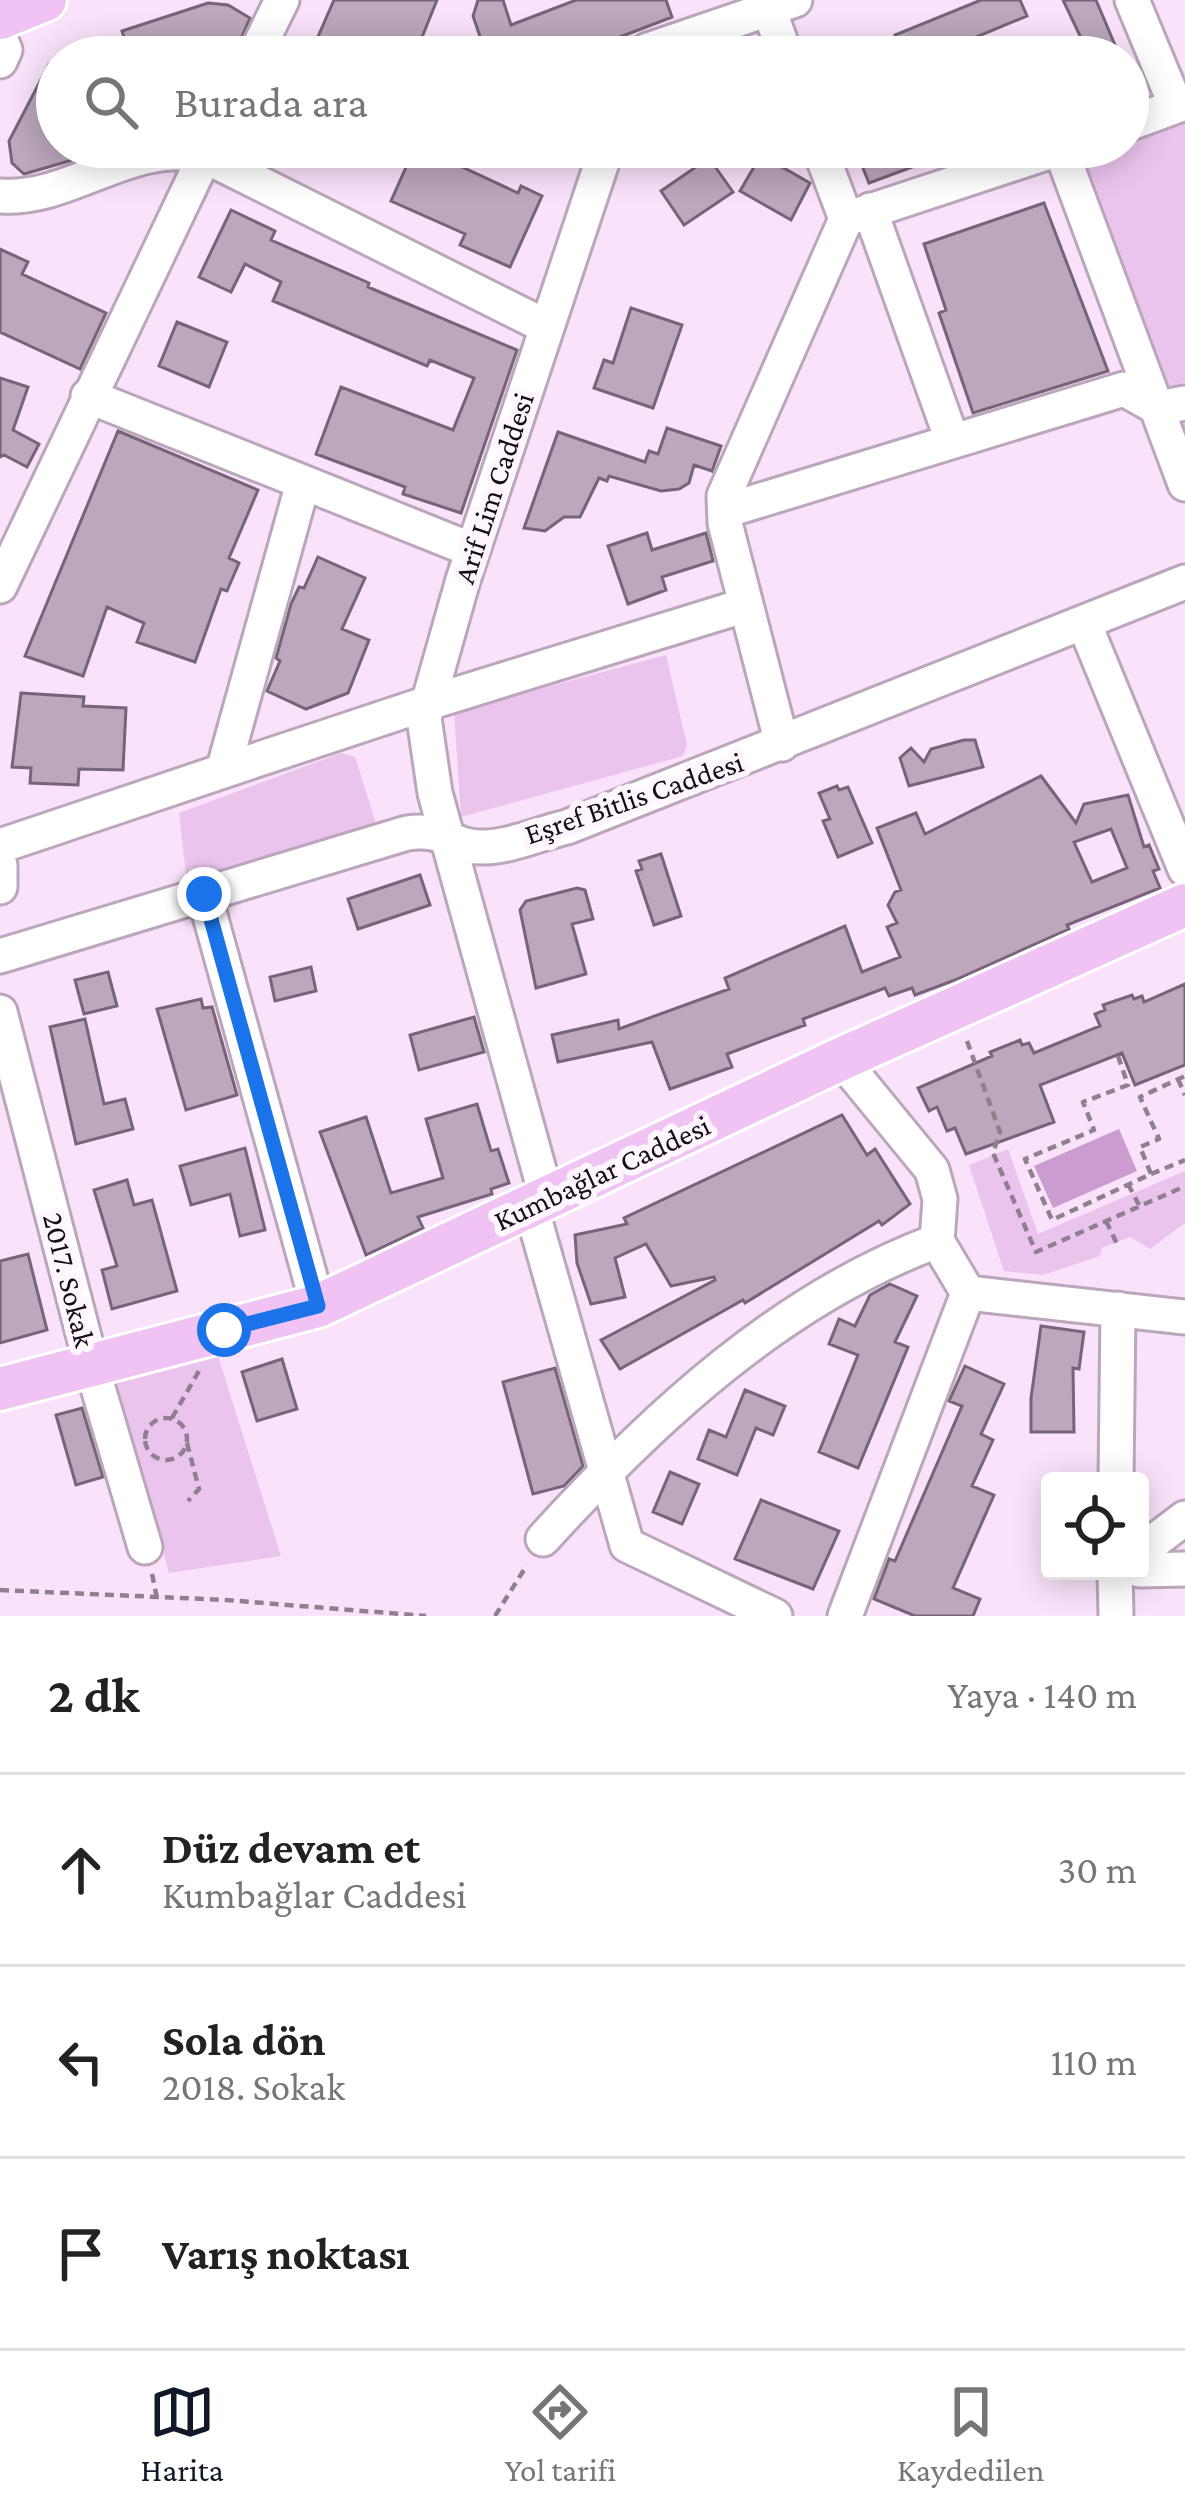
<!DOCTYPE html>
<html lang="tr">
<head>
<meta charset="utf-8">
<style>
	:root { --surface:#fff; --page:#f2f2f2; --text:#222; --muted:#767676; --line:#e0e0e0; --accent:#111827 }
	body { margin:0; font-family:"Crimson Pro",serif; background:var(--page); color:var(--text) }
	.controls { position:absolute; right:36px; bottom:36px; display:grid; overflow:hidden; border-radius:12px; box-shadow:0 6px 30px #0003 }
	.controls button { width:108px; height:108px; display:grid; place-items:center; padding:0; border:0; border-bottom:3px solid var(--line); background:var(--surface); color:var(--text); font:60px sans-serif }
	.stop { position:absolute; width:36px; height:36px; margin:-27px; border:9px solid #1a73e8; border-radius:50%; background:#fff }
	.stop.end { background:#1a73e8; border-color:#fff; box-shadow:0 3px 12px #0008 }
	.list { margin:0; padding:0; list-style:none }
	h2 { display:flex; justify-content:space-between; align-items:center; height:156px; margin:0; padding:0 48px; font-size:51px }
	h2 small { font-size:39px; font-weight:400; color:var(--muted) }
	.list li { display:grid; grid-template-columns:78px 1fr auto; gap:36px; align-items:center; box-sizing:border-box; height:192px; padding:0 48px; border-top:3px solid var(--line) }
	.list b { display:block; font-size:45px; white-space:nowrap }
	.list p { margin:0; font-size:39px; white-space:nowrap; color:var(--muted) }
	.list em { font-size:39px; font-style:normal; color:var(--muted) }
	.icon { flex:none; width:66px; height:66px; fill:none; stroke:currentColor; stroke-width:2; stroke-linecap:round; stroke-linejoin:round }
	.map { position:relative; flex:none; width:1185px; height:1616px; overflow:hidden }
	.search { position:absolute; background:var(--surface); box-shadow:0 6px 30px #0003; left:36px; right:36px; top:36px; height:132px; display:flex; align-items:center; gap:30px; box-sizing:border-box; padding:0 42px; border-radius:66px; color:var(--muted); font-size:45px }
	.sheet { height:732px; background:var(--surface) }
	nav { display:flex; justify-content:space-around; align-items:center; box-sizing:border-box; height:168px; border-top:3px solid var(--line); background:var(--surface); font-size:33px; color:var(--muted) }
	nav a { display:grid; justify-items:center; gap:6px }
	nav .on { color:var(--accent) }
	.map>svg:first-child { display:block }
</style>
</head>
<body>
<div class="map">
<svg width="1185" height="1616" viewBox="0 0 1185 1616">
	<rect width="100%" height="100%" fill="#f9e2fa"/>
	<path fill="#ebc4ed" d="M 1185,103 L 1185,484 L 1064,147 L 1128,147 L 1128,124 Z
		M 666,655 L 687,745 L 683,756 L 461,817 L 454,712 Z
		M 341,753 L 355,757 L 376,823 L 373,831 L 187,883 L 179,813 Z
		M 1008,1149 L 1038,1234 L 1185,1171 L 1185,1223 L 1150,1249 L 1130,1237 L 1102,1248 L 1100,1256 L 1043,1275 L 1004,1271 L 969,1165 Z
		M 218,1356 L 281,1556 L 169,1573 L 117,1382 Z"/>
	<path fill="#cc9bcf" d="M 1119,1129 L 1137,1171 L 1053,1208 L 1034,1166 Z"/>
	<path fill="#bca7bd" stroke="#776478" stroke-width="3" fill-rule="evenodd" d="M 334,0 L 437,0 L 414,57 L 357,57 L 317,39 Z
		M 478,0 L 503,0 L 511,25 L 576,0 L 666,0 L 672,17 L 568,57 L 487,57 L 473,16 Z
		M 981,0 L 1020,0 L 1027,16 L 928,57 L 905,57 L 895,35 Z
		M 1063,0 L 1096,0 L 1120,57 L 1090,57 Z
		M 208,3 L 228,5 L 250,18 L 233,57 L 130,57 L 122,31 Z
		M 48,66 L 57,91 L 57,147 L 80,147 L 76,159 L 24,174 L 12,163 L 9,141 Z
		M 415,147 L 466,147 L 458,165 L 518,193 L 521,186 L 542,196 L 510,267 L 460,245 L 465,234 L 391,201 Z
		M 872,147 L 961,147 L 961,149 L 869,183 L 857,153 Z
		M 761,155 L 810,183 L 791,220 L 740,191 Z
		M 709,158 L 733,192 L 684,225 L 661,191 Z
		M 1044,203 L 1108,371 L 973,413 L 939,313 L 946,310 L 924,244 Z
		M 231,210 L 275,231 L 271,240 L 369,283 L 368,287 L 517,350 L 461,513 L 403,494 L 405,487 L 316,454 L 341,387 L 453,430 L 474,378 L 430,360 L 427,366 L 273,301 L 281,282 L 245,264 L 231,292 L 199,277 Z
		M 0,249 L 28,262 L 22,274 L 106,313 L 80,369 L 0,332 Z
		M 631,308 L 682,325 L 653,408 L 594,388 L 604,360 L 613,363 Z
		M 177,322 L 227,342 L 209,387 L 159,366 Z
		M 0,378 L 28,387 L 13,430 L 39,444 L 27,467 L 4,455 L 0,457 Z
		M 667,428 L 721,446 L 712,471 L 694,465 L 689,483 L 679,489 L 661,491 L 609,476 L 607,481 L 599,478 L 580,517 L 564,517 L 545,531 L 524,528 L 558,432 L 645,462 L 649,451 L 658,454 Z
		M 118,431 L 258,490 L 229,558 L 239,563 L 227,591 L 221,589 L 195,662 L 137,642 L 144,623 L 107,607 L 83,676 L 25,656 Z
		M 647,533 L 652,550 L 706,533 L 713,561 L 662,577 L 666,590 L 628,604 L 608,546 Z
		M 318,557 L 365,578 L 342,629 L 369,640 L 348,693 L 306,709 L 267,691 L 280,661 L 276,658 L 291,604 L 299,587 L 304,588 Z
		M 21,693 L 84,697 L 83,706 L 126,708 L 123,770 L 79,769 L 78,785 L 30,783 L 31,768 L 12,767 Z
		M 964,740 L 975,740 L 983,767 L 909,786 L 900,758 L 911,748 L 924,762 L 931,749 Z
		M 1041,776 L 1076,823 L 1084,804 L 1128,795 L 1144,847 L 1149,845 L 1159,869 L 1153,871 L 1160,888 L 1067,925 L 1069,929 L 955,980 L 915,995 L 912,988 L 889,996 L 885,988 L 803,1019 L 805,1025 L 727,1054 L 732,1067 L 670,1089 L 652,1042 L 558,1062 L 552,1035 L 618,1020 L 619,1029 L 729,989 L 725,978 L 845,926 L 862,972 L 900,957 L 887,927 L 897,923 L 888,905 L 895,892 L 901,890 L 877,828 L 916,813 L 925,834 ZM 1111,829 L 1127,868 L 1092,882 L 1074,842 Z
		M 837,786 L 839,790 L 848,787 L 872,843 L 838,857 L 823,821 L 830,819 L 819,793 Z
		M 661,854 L 681,916 L 654,925 L 636,871 L 642,869 L 639,861 Z
		M 420,875 L 430,905 L 358,929 L 348,899 Z
		M 577,888 L 585,890 L 593,919 L 572,924 L 586,974 L 536,988 L 520,910 L 526,901 Z
		M 311,967 L 316,991 L 275,1001 L 270,977 Z
		M 108,972 L 117,1006 L 84,1014 L 75,980 Z
		M 1185,984 L 1185,1065 L 1135,1085 L 1122,1053 L 1040,1085 L 1054,1122 L 966,1154 L 955,1128 L 947,1131 L 937,1107 L 929,1111 L 918,1088 L 992,1056 L 990,1052 L 1020,1040 L 1022,1045 L 1029,1043 L 1034,1053 L 1100,1026 L 1095,1014 L 1105,1010 L 1103,1005 L 1132,995 L 1134,999 L 1142,996 L 1144,1002 Z
		M 201,999 L 203,1008 L 212,1007 L 237,1095 L 186,1110 L 157,1009 Z
		M 474,1017 L 484,1052 L 419,1070 L 410,1035 Z
		M 85,1019 L 104,1104 L 125,1099 L 133,1129 L 76,1144 L 50,1027 Z
		M 477,1104 L 491,1151 L 498,1149 L 509,1183 L 491,1189 L 492,1194 L 418,1217 L 423,1228 L 366,1255 L 320,1132 L 366,1117 L 391,1193 L 443,1178 L 426,1119 Z
		M 842,1115 L 867,1155 L 875,1149 L 910,1204 L 882,1225 L 879,1221 L 745,1303 L 743,1300 L 620,1369 L 601,1340 L 715,1280 L 714,1277 L 671,1286 L 646,1244 L 615,1258 L 625,1297 L 591,1304 L 577,1263 L 575,1235 L 627,1224 L 624,1218 Z
		M 245,1148 L 265,1230 L 240,1236 L 230,1194 L 191,1205 L 180,1166 Z
		M 127,1180 L 134,1205 L 152,1200 L 177,1291 L 112,1309 L 102,1270 L 117,1266 L 94,1190 Z
		M 28,1254 L 47,1330 L 0,1343 L 0,1261 Z
		M 890,1284 L 917,1296 L 895,1342 L 908,1347 L 858,1468 L 819,1452 L 858,1355 L 829,1344 L 839,1319 L 855,1326 L 870,1295 Z
		M 1041,1326 L 1084,1332 L 1079,1369 L 1073,1368 L 1074,1432 L 1031,1432 L 1031,1398 Z
		M 282,1359 L 297,1409 L 257,1421 L 242,1372 Z
		M 965,1366 L 1004,1384 L 981,1434 L 993,1440 L 972,1486 L 994,1495 L 953,1588 L 980,1599 L 973,1616 L 915,1616 L 874,1599 L 889,1559 L 895,1561 L 962,1406 L 949,1401 Z
		M 555,1368 L 583,1466 L 564,1486 L 533,1494 L 503,1382 Z
		M 745,1390 L 785,1406 L 773,1435 L 756,1428 L 737,1475 L 698,1459 L 709,1430 L 726,1437 Z
		M 82,1408 L 103,1477 L 76,1485 L 56,1415 Z
		M 670,1472 L 699,1484 L 682,1524 L 653,1512 Z
		M 761,1500 L 839,1531 L 813,1589 L 735,1559 Z"/>
	<g fill="none" stroke-linecap="round" stroke-linejoin="round">
		<g stroke="#bba6bc" stroke-width="39">
			<path id="minor" d="M 1132,0 L 1176,106
				M 769,9 L 786,57
				M 0,38 L 5,50 L 0,61
				M 254,57 L 282,0
				M 639,57 L 648,50 L 795,0
				M 1128,124 L 1185,103
				M 819,147 L 846,219 L 1064,147
				M 1060,148 L 1185,484
				M 0,196 C 72,201 131,138 205,156 L 547,327
				M 870,210 L 952,440
				M 88,396 L 472,550
				M 725,511 L 1124,389 L 1158,408 L 1185,403
				M 0,586 L 209,147
				M 1084,623 L 1185,869
				M 782,744 L 725,523 L 724,496 L 846,219
				M 223,771 L 428,703 L 746,605
				M 0,846 L 223,771 L 303,483
				M 0,865 L 0,887
				M 204,894 L 318,1306
				M 0,956 L 407,833 C 445,827 450,847 481,847 C 508,848 540,833 567,827 L 1185,582
				M 0,1012 L 91,1364 L 145,1547
				M 841,1059 L 932,1170 L 940,1199 L 937,1241
				M 547,1199 L 435,793 L 424,718 L 463,580 L 607,147
				M 531,1207 L 627,1545 L 775,1616
				M 1116,1481 L 1118,1309
				M 543,1539 C 653,1418 782,1298 937,1241 L 968,1293 L 1185,1317
				M 1140,1552 L 1185,1518
				M 1140,1570 L 1185,1569
				M 1115,1571 L 1116,1616
				M 845,1616 L 968,1293"/>
		</g>
		<g stroke="#fff" stroke-width="48">
			<path id="major" d="M 0,18 L 45,0
				M 0,1389 L 318,1306 L 841,1059 L 1185,905"/>
		</g>
		<path stroke="#8f8090" stroke-width="4.5" stroke-dasharray="9 6" stroke-linecap="butt" d="M 967,1041 L 1000,1132 L 993,1153 L 1036,1252 L 1181,1188
			M 1118,1056 L 1128,1085 L 1083,1102 L 1094,1130 L 1025,1159 L 1052,1220 L 1151,1174 L 1140,1147 L 1159,1139 L 1140,1097 L 1185,1076
			M 1178,1079 L 1185,1095
			M 1151,1174 L 1185,1160
			M 1128,1184 L 1139,1205
			M 1106,1221 L 1118,1246
			M145 1439a21 21 0 1 1 42 0a21 21 0 1 1-42 0Z
			M 172,1418 L 199,1371
			M 187,1443 L 199,1489 L 188,1501
			M 152,1574 L 157,1598
			M 0,1590 L 226,1600 L 426,1616
			M 495,1616 L 527,1565"/>
		<use href="#minor" stroke="#fff" stroke-width="33"/>
		<use href="#major" stroke="#f1c2f4" stroke-width="42"/>
	</g>
	<g fill="none" stroke-linecap="round" stroke-linejoin="round">
		<path stroke="#1a73e8" stroke-width="15" d="M 204,894 L 318,1306 L 224,1330"/>
	</g>
	<g text-anchor="middle" stroke-width="12" stroke-linejoin="round" paint-order="stroke">
		<g font-size="30" fill="#140d15" stroke="#fef5fe">
			<text transform="translate(494 488) rotate(-72)" y="10">Arif Lim Caddesi</text>
			<text transform="translate(634 798) rotate(-19)" y="10">Eşref Bitlis Caddesi</text>
			<text transform="translate(602 1173) rotate(-25)" y="10">Kumbağlar Caddesi</text>
			<text transform="translate(69 1280) rotate(76)" y="10">2017. Sokak</text>
		</g>
	</g>
</svg>
<div class="controls">
<button><svg class="icon" aria-label="locate" viewBox="0 0 24 24"><circle cx="12" cy="12" r="6"/><path d="M12 2v4M12 18v4M2 12h4M18 12h4"/></svg></button>
</div>
<div class="stop" style="left:224px;top:1330px"></div>
<div class="stop end" style="left:204px;top:894px"></div>
<div class="search"><svg class="icon" aria-label="search" viewBox="0 0 24 24"><circle cx="10" cy="10" r="6"/><path d="M15 15l6 6"/></svg>Burada ara</div>
</div>
<section class="sheet">
<h2>2 dk<small>Yaya · 140 m</small></h2>
<ul class="list">
<li><svg class="icon" aria-label="ahead" viewBox="0 0 24 24"><path d="M12 20V5M6 11l6-6 6 6"/></svg><div><b>Düz devam et</b><p>Kumbağlar Caddesi</p></div><em>30 m</em></li>
<li><svg class="icon" aria-label="left" viewBox="0 0 24 24"><path d="M17 20v-9H6M10 6l-5 5 5 5"/></svg><div><b>Sola dön</b><p>2018. Sokak</p></div><em>110 m</em></li>
<li><svg class="icon" aria-label="arrive" viewBox="0 0 24 24"><path d="M6 21V4h12l-3 4 3 4H6"/></svg><div><b>Varış noktası</b></div></li>
</ul>
</section>
<nav>
<a class="on"><svg class="icon" aria-label="map" viewBox="0 0 24 24"><path d="M3 6l6-2 6 2 6-2v14l-6 2-6-2-6 2zM9 4v14M15 6v14"/></svg>Harita</a>
<a><svg class="icon" aria-label="directions" viewBox="0 0 24 24"><path d="M12 3l9 9-9 9-9-9zM9 14v-3h6M13 9l2 2-2 2"/></svg>Yol tarifi</a>
<a><svg class="icon" aria-label="saved" viewBox="0 0 24 24"><path d="M7 4h10v16l-5-4-5 4z"/></svg>Kaydedilen</a>
</nav>
</body>
</html>
